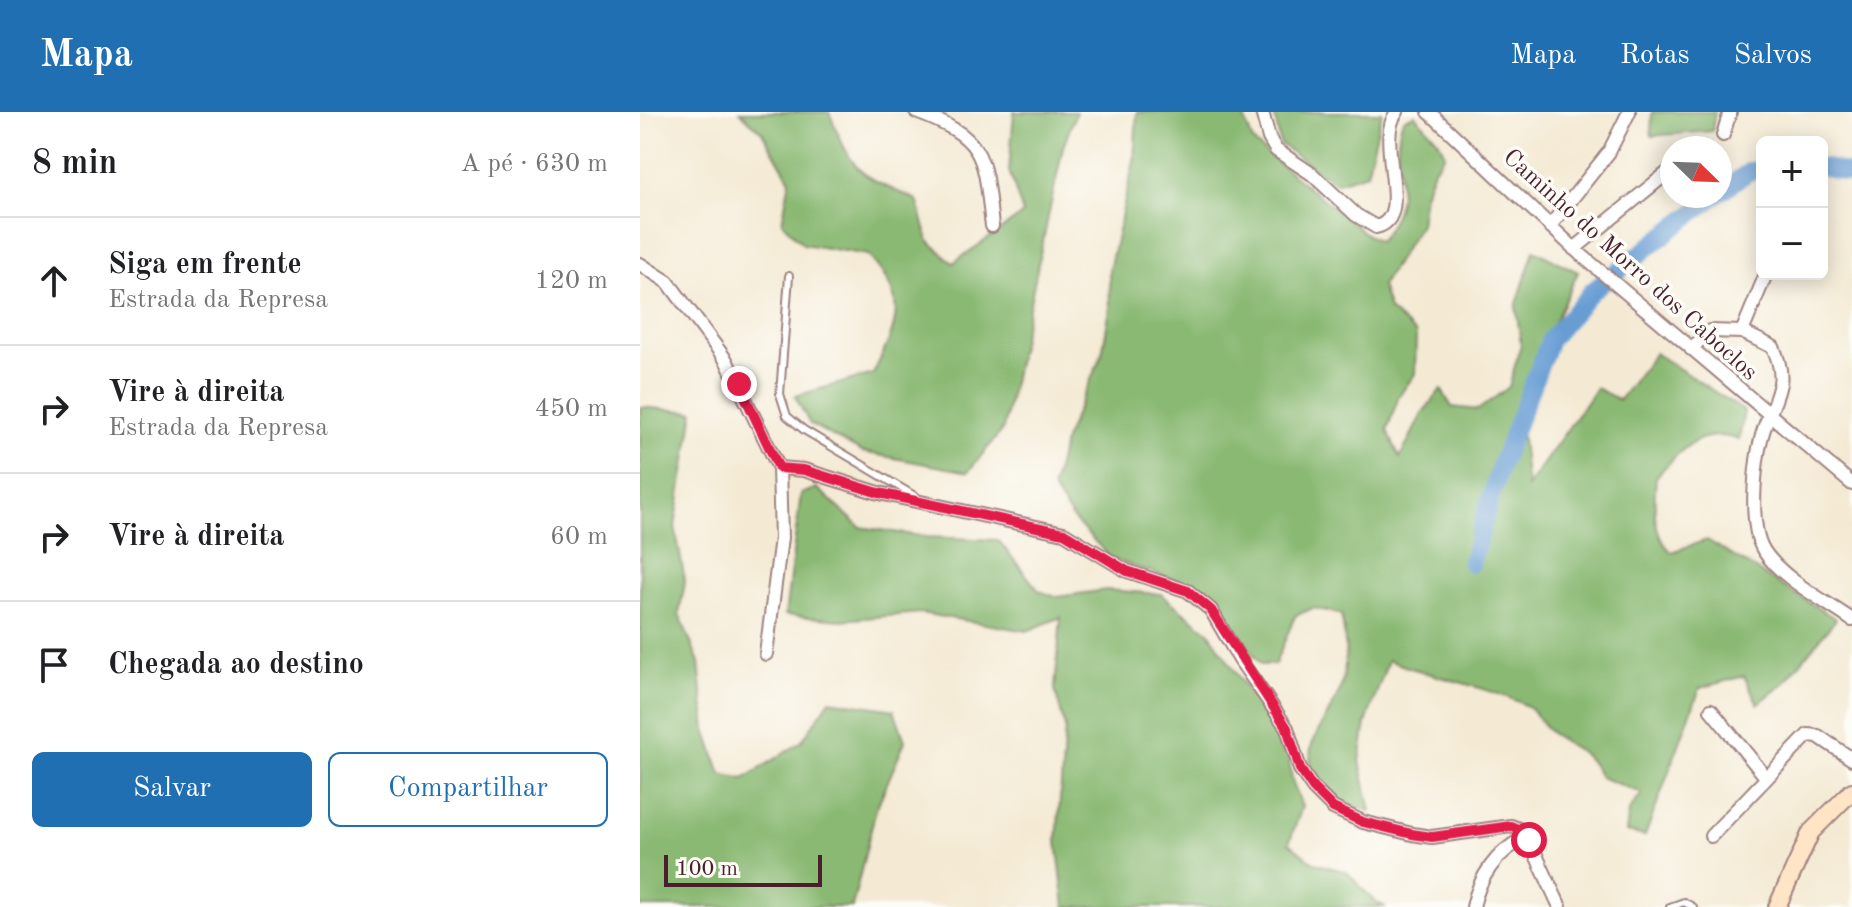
<!DOCTYPE html>
<html lang="pt">
<head>
<meta charset="utf-8">
<style>
	:root { --surface:#fff; --page:#f6f6f6; --text:#202124; --muted:#757577; --line:#e0e0e0; --accent:#1f6fb2 }
	body { margin:0; font-family:"Old Standard TT",serif; background:var(--page); color:var(--text) }
	.controls { position:absolute; right:24px; top:24px; display:grid; overflow:hidden; border-radius:12px; box-shadow:0 4px 20px #0003 }
	.controls button { width:72px; height:72px; display:grid; place-items:center; padding:0; border:0; border-bottom:2px solid var(--line); background:var(--surface); color:var(--text); font:40px sans-serif }
	.compass { position:absolute; left:1020px; top:24px; width:72px; height:72px; border-radius:50%; background:var(--surface); box-shadow:0 4px 20px #0003; rotate:113deg }
	.scale { position:absolute; left:24px; bottom:20px; width:158px; box-sizing:border-box; padding-left:8px; border:4px solid #4a1f2b; border-top:0; font-size:22px; line-height:28px; white-space:nowrap; color:#4a1f2b; -webkit-text-stroke:6px #fdfcf7; paint-order:stroke }
	.stop { position:absolute; width:24px; height:24px; margin:-18px; border:6px solid #e11d48; border-radius:50%; background:#fff }
	.stop.end { background:#e11d48; border-color:#fff; box-shadow:0 2px 8px #0008 }
	.list { margin:0; padding:0; list-style:none }
	h2 { display:flex; justify-content:space-between; align-items:center; height:104px; margin:0; padding:0 32px; font-size:34px }
	h2 small { font-size:26px; font-weight:400; color:var(--muted) }
	.list li { display:grid; grid-template-columns:52px 1fr auto; gap:24px; align-items:center; box-sizing:border-box; height:128px; padding:0 32px; border-top:2px solid var(--line) }
	.list b { display:block; font-size:30px; white-space:nowrap }
	.list p { margin:0; font-size:26px; white-space:nowrap; color:var(--muted) }
	.list em { font-size:26px; font-style:normal; color:var(--muted) }
	.actions { display:flex; gap:16px; padding:24px 32px }
	.actions a { flex:1; padding:18px 0; border:2px solid var(--accent); border-radius:12px; text-align:center; font-size:28px; color:var(--accent) }
	.actions .main { background:var(--accent); color:#fff }
	.icon { flex:none; width:44px; height:44px; fill:none; stroke:currentColor; stroke-width:2; stroke-linecap:round; stroke-linejoin:round }
	.map { position:relative; flex:none; width:1212px; height:795px; overflow:hidden }
	header { display:flex; align-items:center; gap:48px; box-sizing:border-box; height:112px; padding:0 40px; background:var(--accent); color:#fff }
	header strong { font-size:38px }
	nav { display:flex; gap:44px; margin-inline-start:auto; font-size:28px }
	main { display:flex }
	aside { flex:1; background:var(--surface) }
	.map>svg:first-child { display:block }
</style>
</head>
<body>
<header>
<strong>Mapa</strong>
<nav><a>Mapa</a><a>Rotas</a><a>Salvos</a></nav>
</header>
<main>
<aside>
<h2>8 min<small>A pé · 630 m</small></h2>
<ul class="list">
<li><svg class="icon" aria-label="ahead" viewBox="0 0 24 24"><path d="M12 20V5M6 11l6-6 6 6"/></svg><div><b>Siga em frente</b><p>Estrada da Represa</p></div><em>120 m</em></li>
<li><svg class="icon" aria-label="right" viewBox="0 0 24 24"><path d="M7 20v-9h11M14 6l5 5-5 5"/></svg><div><b>Vire à direita</b><p>Estrada da Represa</p></div><em>450 m</em></li>
<li><svg class="icon" aria-label="right" viewBox="0 0 24 24"><path d="M7 20v-9h11M14 6l5 5-5 5"/></svg><div><b>Vire à direita</b></div><em>60 m</em></li>
<li><svg class="icon" aria-label="arrive" viewBox="0 0 24 24"><path d="M6 21V4h12l-3 4 3 4H6"/></svg><div><b>Chegada ao destino</b></div></li>
</ul>
<div class="actions"><a class="main">Salvar</a><a>Compartilhar</a></div>
</aside>
<div class="map">
<svg width="1212" height="795" viewBox="0 0 1212 795">
	<rect width="100%" height="100%" fill="#fdfcf7"/>
	<filter id="ink" filterUnits="userSpaceOnUse"><feTurbulence type="fractalNoise" baseFrequency=".0125" numOctaves="2"/><feDisplacementMap in="SourceGraphic" scale="16" xChannelSelector="R" yChannelSelector="G"/><feConvolveMatrix kernelMatrix="1 2 1 2 8 2 1 2 1" color-interpolation-filters="sRGB"/></filter>
	<filter id="wash" filterUnits="userSpaceOnUse"><feTurbulence type="fractalNoise" baseFrequency=".006" numOctaves="4" result="noise"/><feDisplacementMap in="SourceGraphic" scale="32" xChannelSelector="R" yChannelSelector="G"/><feGaussianBlur stdDeviation="1.8" result="paint"/><feColorMatrix in="noise" values="0 0 0 0 0 0 0 0 0 0 0 0 0 0 0 0 0 1.4 0 .05"/><feComposite in="paint" operator="in"/></filter>
	<g filter="url(#wash)">
		<rect width="100%" height="100%" fill="#f4ead4"/>
		<path fill="#8ab973" stroke="#6a6c4f" stroke-width="2" d="M 100,0 L 189,0 C 214,62 216,62 277,88 L 288,128 L 313,151 L 383,102 L 369,59 L 374,0 L 436,0 L 423,35 L 363,317 L 328,360 L 222,340 L 170,312 L 155,284 L 233,262 C 258,211 270,190 228,143 L 163,132 L 142,110 L 150,68 L 122,20 Z
			M 497,0 L 602,0 L 613,30 L 727,123 L 739,129 C 780,79 746,53 763,7 L 775,3 L 798,28 L 805,42 L 794,57 L 784,82 L 780,112 L 741,174 L 749,198 L 776,222 L 775,262 L 759,284 L 747,318 L 760,346 L 782,302 L 801,277 L 812,295 L 838,298 L 869,275 L 881,232 L 876,195 L 894,138 L 938,160 L 878,288 L 887,375 L 956,276 L 979,288 L 1015,241 L 1104,299 L 1099,328 C 1061,314 1039,339 1016,365 C 1014,390 1011,421 1031,440 L 1067,428 L 1196,507 L 1143,572 L 1118,592 L 1104,564 L 1060,576 L 1005,724 L 986,720 L 989,699 L 1002,681 L 960,665 C 945,637 940,641 915,624 C 903,617 898,600 885,593 C 841,572 793,566 748,548 L 726,611 L 720,649 L 731,699 C 699,690 665,678 671,636 C 673,623 696,593 701,575 C 708,549 706,528 701,502 L 673,496 L 655,504 L 635,552 L 621,553 L 573,490 L 538,469 L 472,447 L 432,406 L 412,376 L 425,326 L 462,242 L 470,197 L 469,158 L 494,49 Z
			M 634,0 L 742,0 L 727,61 L 695,71 L 640,32 Z
			M 1012,0 L 1075,0 L 1072,19 L 1011,24 Z
			M 0,295 L 54,300 L 35,414 L 45,470 L 39,502 L 59,550 L 66,618 L 81,662 L 104,667 L 161,630 L 190,588 L 254,598 L 265,629 L 236,697 L 212,795 L 0,795 Z
			M 177,376 L 220,415 L 287,425 L 358,428 L 399,479 L 417,485 L 466,478 L 521,482 L 569,520 L 648,639 L 652,668 L 662,695 L 649,731 L 675,751 L 707,760 L 735,790 L 746,795 L 425,795 L 417,729 L 425,616 L 415,577 L 421,505 L 387,519 L 280,501 L 201,508 L 145,503 L 161,382 Z"/>
		<g fill="none" stroke-linecap="round" stroke-linejoin="round">
			<path stroke="#679dd4" stroke-width="18" d="M 1182,55 L 1212,62
				M 1080,80 L 1110,59 L 1122,57
				M 831,451 L 861,352 L 910,228 L 952,179 L 1075,84"/>
		</g>
	</g>
	<g filter="url(#ink)">
		<g fill="none" stroke-linecap="round" stroke-linejoin="round">
			<g stroke="#9f8480" stroke-width="10">
				<path id="lane" d="M 149,164 L 140,282 L 147,304 L 164,318 L 278,386
					M 1030,795 L 1044,790 L 1053,795"/>
			</g>
			<g stroke="#9f8480" stroke-width="16">
				<path id="street" d="M 276,0 C 347,26 344,45 352,114
					M 622,0 L 629,26 L 636,38 L 672,62 L 716,103 L 736,115 C 776,106 733,29 757,0
					M 789,0 L 939,141 L 1212,372
					M 1083,23 L 1090,0
					M 910,114 L 969,40 L 989,0
					M 934,137 L 1032,57
					M 0,152 L 28,170 L 86,248 L 139,356 L 141,426 L 126,542
					M 1102,220 L 1126,162
					M 1051,237 L 1070,219 L 1102,220 L 1133,235 C 1148,268 1138,280 1126,311 C 1115,340 1107,413 1124,439 C 1143,468 1184,488 1212,508
					M 139,356 L 164,358 L 239,381 L 424,421 L 487,459 L 548,479 L 571,498 L 600,548 L 647,616 L 660,657 L 673,676 L 693,696 L 723,710 L 772,722 L 792,725 L 871,714 L 883,719 L 889,728
					M 1071,598 L 1125,664
					M 1071,724 L 1168,623 L 1178,624 L 1212,647
					M 833,795 C 839,766 856,740 883,727 L 889,728 L 920,795"/>
			</g>
			<g stroke="#9f8480" stroke-width="20">
				<path id="secondary" d="M 1137,795 L 1171,720 L 1212,679"/>
			</g>
			<use href="#lane" stroke="#fff" stroke-width="6"/>
			<use href="#street" stroke="#fff" stroke-width="12"/>
			<use href="#secondary" stroke="#ffe4c6" stroke-width="16"/>
		</g>
	</g>
	<g fill="none" stroke-linecap="round" stroke-linejoin="round" filter="url(#ink)">
		<path stroke="#e11d48" stroke-width="10" d="M 99,272 L 139,356 L 164,358 L 239,381 L 424,421 L 487,459 L 548,479 L 571,498 L 647,616 L 660,657 L 673,676 L 693,696 L 723,710 L 772,722 L 792,725 L 871,714 L 883,719 L 889,728"/>
	</g>
	<g text-anchor="middle" stroke-width="7" stroke-linejoin="round" paint-order="stroke">
		<g font-size="24" fill="#4a1f2b" stroke="#fdfcf7">
			<text transform="translate(991 152) rotate(42)" y="8">Caminho do Morro dos Caboclos</text>
		</g>
	</g>
</svg>
<div class="controls">
<button>+</button>
<button>−</button>
</div>
<svg class="compass" viewBox="-18 -18 36 36"><path d="M0-13l5 13h-10z" fill="#e53935"/><path d="M0 13l5-13h-10z" fill="#757577"/></svg>
<div class="scale">100 m</div>
<div class="stop" style="left:889px;top:728px"></div>
<div class="stop end" style="left:99px;top:272px"></div>
</div>
</main>
</body>
</html>
